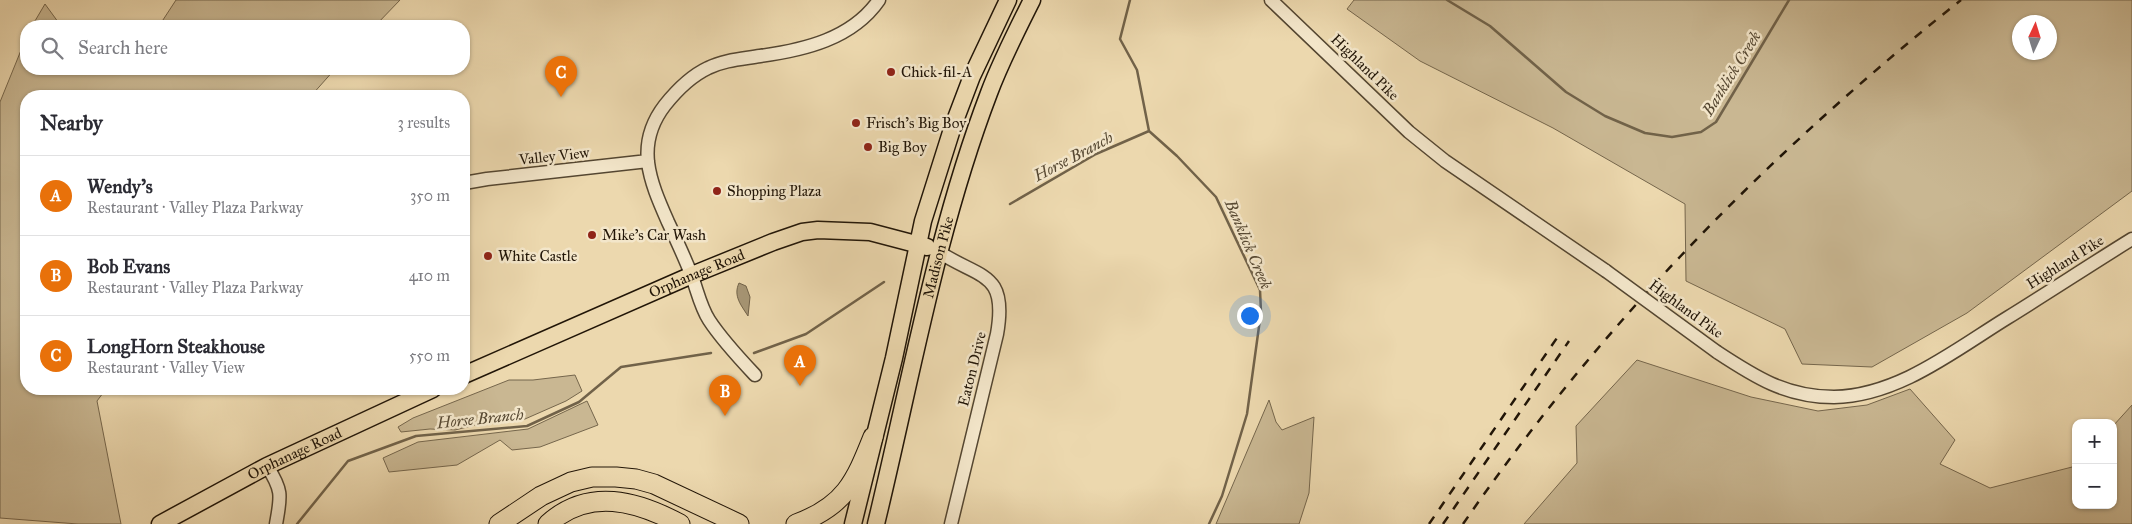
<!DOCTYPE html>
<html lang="en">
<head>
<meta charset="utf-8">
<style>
	:root { --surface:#fff; --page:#f7f7f7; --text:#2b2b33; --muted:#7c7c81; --line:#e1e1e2; --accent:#2563eb }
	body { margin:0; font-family:"IM FELL Great Primer",serif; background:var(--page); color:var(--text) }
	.controls { position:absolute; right:15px; bottom:15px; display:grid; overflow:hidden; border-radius:10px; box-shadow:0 1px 4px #0004 }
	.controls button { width:45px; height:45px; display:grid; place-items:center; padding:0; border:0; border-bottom:1px solid var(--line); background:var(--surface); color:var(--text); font:25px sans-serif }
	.compass { position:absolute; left:2012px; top:15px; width:45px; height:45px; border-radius:50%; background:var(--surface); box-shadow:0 1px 4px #0004; rotate:4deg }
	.you { position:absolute; left:1249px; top:315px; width:18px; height:18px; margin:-12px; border:4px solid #fff; border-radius:50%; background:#1a73e8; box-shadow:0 0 0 8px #1a73e833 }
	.badge { display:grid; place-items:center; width:32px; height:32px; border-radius:50%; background:var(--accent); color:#fff; font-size:16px; font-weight:700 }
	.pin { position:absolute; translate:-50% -41px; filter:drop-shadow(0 1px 2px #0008) }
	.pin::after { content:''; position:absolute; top:26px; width:18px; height:15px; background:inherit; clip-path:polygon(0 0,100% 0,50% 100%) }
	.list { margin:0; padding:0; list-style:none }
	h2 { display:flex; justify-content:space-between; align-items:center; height:65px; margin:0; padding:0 20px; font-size:21px }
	h2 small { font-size:16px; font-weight:400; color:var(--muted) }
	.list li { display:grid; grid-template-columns:32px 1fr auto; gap:15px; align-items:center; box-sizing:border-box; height:80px; padding:0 20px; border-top:1px solid var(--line) }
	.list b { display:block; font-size:19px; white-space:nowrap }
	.list p { margin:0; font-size:16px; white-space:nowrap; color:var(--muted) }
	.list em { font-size:16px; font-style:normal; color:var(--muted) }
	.icon { flex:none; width:28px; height:28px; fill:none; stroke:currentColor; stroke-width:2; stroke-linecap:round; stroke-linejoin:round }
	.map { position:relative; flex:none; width:2132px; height:524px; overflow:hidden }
	.search { position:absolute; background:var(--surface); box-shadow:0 1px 4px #0004; left:20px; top:20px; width:450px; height:55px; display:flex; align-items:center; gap:12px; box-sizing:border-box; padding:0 18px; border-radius:20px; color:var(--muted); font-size:19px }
	.panel { position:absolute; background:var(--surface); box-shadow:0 1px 4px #0004; left:20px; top:90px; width:450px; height:305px; border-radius:20px }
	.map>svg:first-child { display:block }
</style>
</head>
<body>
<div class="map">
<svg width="2132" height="524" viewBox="0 0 2132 524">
	<rect width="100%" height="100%" fill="#ecd8ae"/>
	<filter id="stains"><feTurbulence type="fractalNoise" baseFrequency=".004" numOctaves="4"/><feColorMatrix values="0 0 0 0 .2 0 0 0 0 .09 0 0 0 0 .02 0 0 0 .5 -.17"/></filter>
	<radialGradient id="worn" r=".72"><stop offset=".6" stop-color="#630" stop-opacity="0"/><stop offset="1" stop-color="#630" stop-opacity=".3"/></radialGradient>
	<path fill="#c9b792" stroke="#75664c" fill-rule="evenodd" d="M 176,0 L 400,0 L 375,26 L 159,26 Z
		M 1354,0 L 2132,0 L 2132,191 L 1967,313 L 1872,367 L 1802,364 L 1785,329 L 1686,281 L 1685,204 L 1553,128 L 1420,61 L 1347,9 ZM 2020,22 L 2050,22 L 2050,52 L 2020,52 Z
		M 45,4 L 61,26 L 32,26 Z
		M 26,38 L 26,69 L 335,69 L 311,96 L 26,96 L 26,389 L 106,389 L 97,401 L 121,524 L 78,524 L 0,518 L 0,102 Z
		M 1637,360 L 1751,397 L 1818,411 L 1867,405 L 1910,389 L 1955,440 L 1940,464 L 1990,488 L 2076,466 L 2076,505 L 2113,505 L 2113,426 L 2132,405 L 2132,524 L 1524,524 L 1577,463 L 1576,426 Z
		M 575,375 L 582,391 L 566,401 L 525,419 L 479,424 L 455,430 L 430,429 L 401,432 L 398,427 L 413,418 L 509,380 L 533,380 Z
		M 1269,400 L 1276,422 L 1282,430 L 1314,417 L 1309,493 L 1299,524 L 1216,524 Z
		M 587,401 L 598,425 L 540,447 L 512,450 L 500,440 L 457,465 L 389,472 L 383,458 L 418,442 L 528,429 Z"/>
	<path fill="#a79675" stroke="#716249" d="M 739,283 L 746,286 L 750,297 L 748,316 C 741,305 733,296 739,283 Z"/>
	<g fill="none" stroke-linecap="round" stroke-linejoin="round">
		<path stroke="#716249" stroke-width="2.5" d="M 1130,0 L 1120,39 L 1137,70 L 1149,131 L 1177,156 L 1216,197 L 1260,290 L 1261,312 L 1247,414 L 1222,496 L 1209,524
			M 1447,0 L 1490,26 L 1566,92 L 1605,116 L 1645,133 L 1672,137 L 1701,132 L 1716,122 L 1789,0
			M 1010,204 L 1096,154 L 1149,131
			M 754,353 L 806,334 L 884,282
			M 297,524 L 348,461 L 416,436 L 527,426 L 579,402 L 621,367 L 711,353"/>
		<g stroke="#544631" stroke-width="15">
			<path id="minor" d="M 1271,0 L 1409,132 L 1445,161 L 1606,271
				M 464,183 L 487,179 L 648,161
				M 939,252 C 980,279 1008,271 997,334 L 951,524
				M 1717,352 C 1755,377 1786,397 1834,397 C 1898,396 1955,350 2007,318 C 2049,292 2090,265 2132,239
				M 755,375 C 739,358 722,340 709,320 C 700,306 697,289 691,274 C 684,256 676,239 668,222 C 650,181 634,145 665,105 C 677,90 691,76 708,68 C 724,60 742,59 760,56 C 804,50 852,39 879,0
				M 267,466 C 283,491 281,496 276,524"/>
		</g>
		<g stroke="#211507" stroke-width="19">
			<g id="major">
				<path id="s1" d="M 464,375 L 692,275 L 773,242 L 802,232 L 818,230 L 870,232 L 927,247"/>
				<path id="s2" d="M 160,524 L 267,466 L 433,389"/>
				<path d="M 853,524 L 894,358 L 923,221 L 953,126 L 972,76 L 1008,0"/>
				<path id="s3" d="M 876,524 C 911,380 936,232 989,93 C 1001,61 1017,30 1032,0"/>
			</g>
		</g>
		<g stroke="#211507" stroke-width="21">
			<path id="highway" d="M 499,524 L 541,496 L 571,482 L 592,477 L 616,477 L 636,479 L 654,484 L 739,524
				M 548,524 C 589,487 637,501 680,524
				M 796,524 C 845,506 855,482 873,437"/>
		</g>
		<use href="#minor" stroke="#f3e6ca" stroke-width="12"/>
		<use href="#major" stroke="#ecd8ae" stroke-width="16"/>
		<use href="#highway" stroke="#ecd8ae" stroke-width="19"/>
		<path stroke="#211507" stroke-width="2.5" stroke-dasharray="9 9" stroke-linecap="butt" d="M 1429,524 L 1559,335
			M 1443,524 L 1569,341
			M 1463,524 C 1601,324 1771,151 1961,0"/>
		<g stroke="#544631" stroke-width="15" stroke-linecap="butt">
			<path id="minor-bridge" d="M 1606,271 L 1717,352"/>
		</g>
		<use href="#minor-bridge" stroke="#f3e6ca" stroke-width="12"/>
	</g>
	<g fill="#8f2418" stroke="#f3e6ca" stroke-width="2">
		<circle cx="891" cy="72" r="5"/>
		<circle cx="856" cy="123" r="5"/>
		<circle cx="868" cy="147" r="5"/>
		<circle cx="717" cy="191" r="5"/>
		<circle cx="592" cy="235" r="5"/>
		<circle cx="488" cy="256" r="5"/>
	</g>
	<g text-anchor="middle" stroke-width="5" stroke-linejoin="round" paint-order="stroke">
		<g font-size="15" fill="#211507" stroke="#f3e6ca">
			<text transform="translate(1365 67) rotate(44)" y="5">Highland Pike</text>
			<text transform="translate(554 156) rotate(-6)" y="5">Valley View</text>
			<text dy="5" stroke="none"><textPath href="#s3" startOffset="274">Madison Pike</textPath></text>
			<text transform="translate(2065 262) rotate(-32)" y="5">Highland Pike</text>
			<text dy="5" stroke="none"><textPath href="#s1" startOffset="254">Orphanage Road</textPath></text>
			<text transform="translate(1686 309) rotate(36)" y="5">Highland Pike</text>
			<text transform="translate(972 369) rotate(-76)" y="5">Eaton Drive</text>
			<text dy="5" stroke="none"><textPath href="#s2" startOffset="152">Orphanage Road</textPath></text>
		</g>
		<g font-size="15" fill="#211507" stroke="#f3e6ca" text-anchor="start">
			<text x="901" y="77">Chick-fil-A</text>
			<text x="866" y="128">Frisch's Big Boy</text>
			<text x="878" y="152">Big Boy</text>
			<text x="727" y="196">Shopping Plaza</text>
			<text x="602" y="240">Mike's Car Wash</text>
			<text x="498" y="261">White Castle</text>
		</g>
		<g font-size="16" font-style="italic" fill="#574933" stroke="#f3e6ca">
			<text transform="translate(1731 73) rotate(-58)" y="6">Banklick Creek</text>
			<text transform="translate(1073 156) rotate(-28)" y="6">Horse Branch</text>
			<text transform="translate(1249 244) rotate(67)" y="6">Banklick Creek</text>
			<text transform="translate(480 418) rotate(-6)" y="6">Horse Branch</text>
		</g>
	</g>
	<rect width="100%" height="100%" filter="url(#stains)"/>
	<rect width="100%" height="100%" fill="url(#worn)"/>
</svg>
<div class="controls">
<button>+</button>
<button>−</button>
</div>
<svg class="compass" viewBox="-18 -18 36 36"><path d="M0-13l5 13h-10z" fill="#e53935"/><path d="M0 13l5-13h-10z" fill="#7c7c81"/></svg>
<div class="you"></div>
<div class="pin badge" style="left:800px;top:386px;background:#e8710a">A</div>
<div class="pin badge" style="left:725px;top:416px;background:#e8710a">B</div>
<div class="pin badge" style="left:561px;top:97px;background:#e8710a">C</div>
<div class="search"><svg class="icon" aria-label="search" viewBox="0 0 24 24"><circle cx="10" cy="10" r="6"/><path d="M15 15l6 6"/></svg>Search here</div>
<section class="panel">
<h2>Nearby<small>3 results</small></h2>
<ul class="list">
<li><span class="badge" style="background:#e8710a">A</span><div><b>Wendy's</b><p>Restaurant · Valley Plaza Parkway</p></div><em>350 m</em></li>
<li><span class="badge" style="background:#e8710a">B</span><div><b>Bob Evans</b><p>Restaurant · Valley Plaza Parkway</p></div><em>410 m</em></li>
<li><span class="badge" style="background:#e8710a">C</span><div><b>LongHorn Steakhouse</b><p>Restaurant · Valley View</p></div><em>550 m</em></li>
</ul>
</section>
</div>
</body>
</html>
